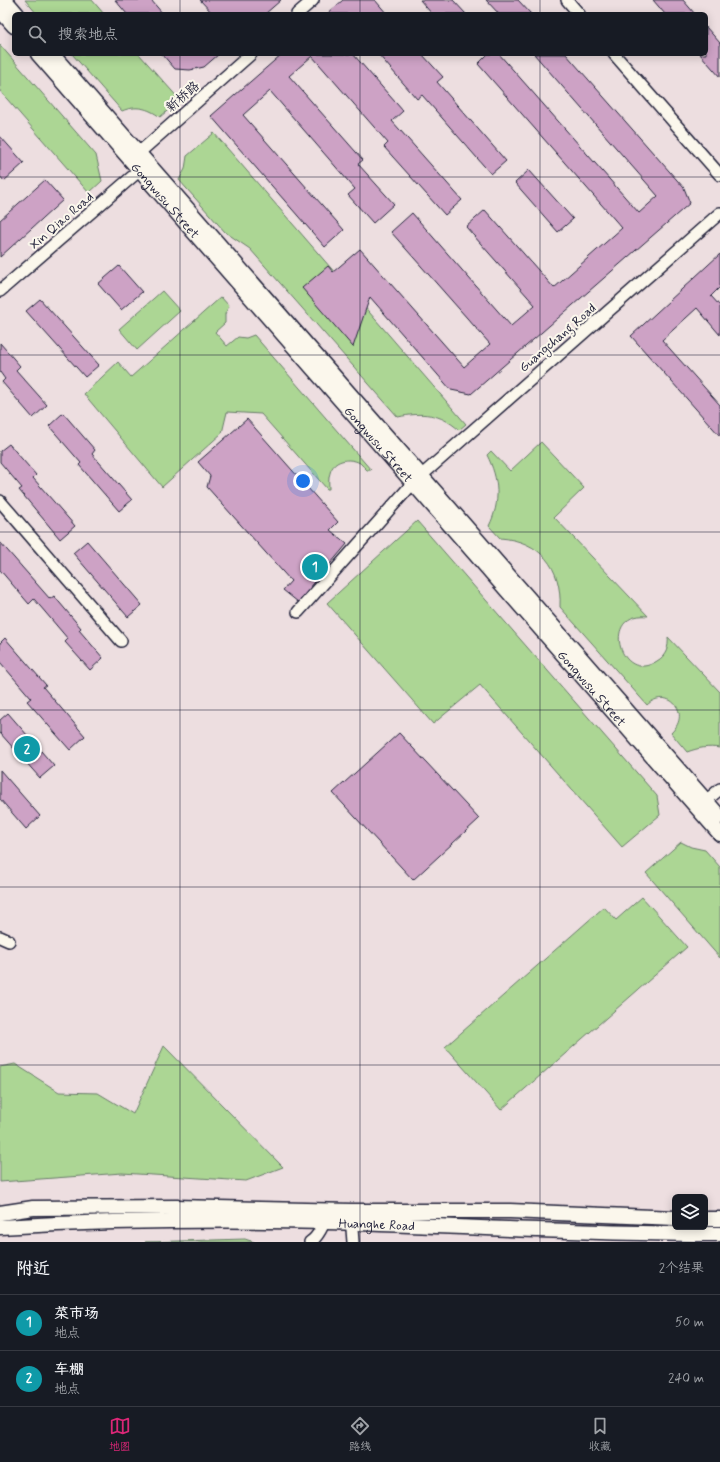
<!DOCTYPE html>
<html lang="zh">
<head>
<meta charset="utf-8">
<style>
	:root { --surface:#171b24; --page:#242831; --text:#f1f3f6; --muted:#9ea1a6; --line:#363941; --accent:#db2777 }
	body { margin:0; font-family:Mynerve,"LXGW WenKai TC",sans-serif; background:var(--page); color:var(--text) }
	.controls { position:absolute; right:12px; bottom:12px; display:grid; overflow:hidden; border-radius:6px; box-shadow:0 2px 10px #0003 }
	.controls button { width:36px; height:36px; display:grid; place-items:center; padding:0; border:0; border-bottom:1px solid var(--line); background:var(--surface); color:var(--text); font:20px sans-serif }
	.you { position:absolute; left:303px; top:481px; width:14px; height:14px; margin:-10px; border:3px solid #fff; border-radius:50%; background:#1a73e8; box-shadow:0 0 0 6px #1a73e833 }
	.badge { display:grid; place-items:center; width:26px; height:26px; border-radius:50%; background:var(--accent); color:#fff; font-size:13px; font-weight:700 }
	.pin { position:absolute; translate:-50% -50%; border:2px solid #fff; box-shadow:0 1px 4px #0006 }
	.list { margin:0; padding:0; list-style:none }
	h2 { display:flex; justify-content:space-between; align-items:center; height:52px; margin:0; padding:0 16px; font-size:17px }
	h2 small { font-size:13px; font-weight:400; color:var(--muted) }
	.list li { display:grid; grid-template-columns:26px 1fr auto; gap:12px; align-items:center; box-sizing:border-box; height:56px; padding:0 16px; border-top:1px solid var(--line) }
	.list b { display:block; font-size:15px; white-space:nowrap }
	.list p { margin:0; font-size:13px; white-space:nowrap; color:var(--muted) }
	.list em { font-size:13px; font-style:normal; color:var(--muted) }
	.icon { flex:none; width:22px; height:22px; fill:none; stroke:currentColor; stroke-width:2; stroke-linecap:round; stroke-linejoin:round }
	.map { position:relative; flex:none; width:720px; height:1242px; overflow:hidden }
	.search { position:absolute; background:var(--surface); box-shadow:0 2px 10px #0003; left:12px; right:12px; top:12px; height:44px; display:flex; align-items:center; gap:10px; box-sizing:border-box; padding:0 14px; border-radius:6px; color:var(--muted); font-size:15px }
	.sheet { height:164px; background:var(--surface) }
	nav { display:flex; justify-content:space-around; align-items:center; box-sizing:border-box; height:56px; border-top:1px solid var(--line); background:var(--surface); font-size:11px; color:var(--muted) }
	nav a { display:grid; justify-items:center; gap:2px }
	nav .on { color:var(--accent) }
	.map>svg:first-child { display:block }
</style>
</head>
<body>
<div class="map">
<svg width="720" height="1242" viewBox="0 0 720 1242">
	<rect width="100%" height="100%" fill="#eddee0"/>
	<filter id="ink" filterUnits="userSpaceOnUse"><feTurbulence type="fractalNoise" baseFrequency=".025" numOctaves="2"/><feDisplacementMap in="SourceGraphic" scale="8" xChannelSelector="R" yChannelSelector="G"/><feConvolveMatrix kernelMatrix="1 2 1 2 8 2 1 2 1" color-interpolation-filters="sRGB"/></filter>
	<g filter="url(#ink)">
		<path fill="#acd694" stroke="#677c68" d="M 25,0 L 92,0 L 104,14 L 37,14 Z
			M 0,45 L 96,155 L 102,181 L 89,193 L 0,91 Z
			M 72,54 L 139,54 L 180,100 L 160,117 C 148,108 136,105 122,111 Z
			M 214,133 L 466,424 L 459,430 C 440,413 422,412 398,417 L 250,249 L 225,232 L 179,180 L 185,169 L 187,156 Z
			M 162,291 L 180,311 L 137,350 L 119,329 Z
			M 221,297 L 229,306 L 225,314 L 225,323 L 215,332 L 227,346 L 238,337 L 246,338 L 254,335 L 371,470 L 367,470 C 365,468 362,465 360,463 C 349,457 333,460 330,473 C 328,478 329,484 329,489 L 327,489 L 261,414 L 227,412 L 222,433 L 162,487 L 84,394 L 118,362 L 131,377 Z
			M 541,442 L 584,488 L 554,517 L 648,616 C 599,611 620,686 657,661 C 666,656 669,647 668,637 L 720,692 L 720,748 C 708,746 698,748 687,752 L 671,733 C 693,712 667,686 647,705 L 560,607 C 562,567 540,541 500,538 L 489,526 C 501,502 499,479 487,455 L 491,451 L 510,471 Z
			M 417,521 L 657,796 L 660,815 L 622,847 L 480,685 L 433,724 L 327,603 Z
			M 681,842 L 691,847 L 705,850 L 720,867 L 720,958 L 646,873 Z
			M 642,897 L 687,947 L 501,1110 L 445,1047 L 604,907 L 616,920 Z
			M 164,1046 L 283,1167 L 246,1181 L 122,1173 L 0,1182 L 0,1067 L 15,1064 L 59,1092 L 98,1093 L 133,1114 Z
			M 245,1239 L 254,1242 L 145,1242 Z"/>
		<path fill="#cda2c5" stroke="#22223b" d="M 115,0 L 151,0 L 163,14 L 127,14 Z
			M 200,0 L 281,0 L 265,14 L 213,14 Z
			M 343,0 L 375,0 L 387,14 L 327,14 Z
			M 420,0 L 453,0 L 466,14 L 432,14 Z
			M 486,0 L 518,0 L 531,14 L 499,14 Z
			M 653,0 L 683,0 L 695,14 L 665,14 Z
			M 706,27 L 720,43 L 720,77 L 700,54 L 706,54 Z
			M 162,54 L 219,54 L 204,67 L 190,70 L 175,69 Z
			M 282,54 L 353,54 L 403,111 L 392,121 L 462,200 L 445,215 L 384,147 L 388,143 L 312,56 L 289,76 L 363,160 L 358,164 L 394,204 L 373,223 L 348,195 L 355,189 L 270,91 L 243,115 L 344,230 L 325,247 L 211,116 Z
			M 378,54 L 422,54 L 443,77 L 437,82 L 506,161 L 491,174 L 422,95 L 417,99 Z
			M 488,54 L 499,54 L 639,213 L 658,196 L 534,54 L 566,54 L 684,188 L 690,203 L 471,394 L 451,390 L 370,297 L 353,347 L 302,288 L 328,266 L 333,272 L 360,249 L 464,367 L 490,344 L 391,232 L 412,213 L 511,326 L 535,305 L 466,227 L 485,210 L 554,288 L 622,228 L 478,64 Z
			M 0,136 L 24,163 L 4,181 L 0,176 Z
			M 529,170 L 573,219 L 558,232 L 515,183 Z
			M 45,180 L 63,200 L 0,257 L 0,220 Z
			M 720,254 L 720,287 L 711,296 L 720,306 L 720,335 L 697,308 L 662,340 L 720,405 L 720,436 L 631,336 Z
			M 119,266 L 142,292 L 121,310 L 98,284 Z
			M 40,299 L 99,365 L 85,377 L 26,311 Z
			M 0,343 L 20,366 L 16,370 L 47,405 L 33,418 L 2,382 L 5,379 L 0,372 Z
			M 63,413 L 95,450 L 92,454 L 132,500 L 119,511 L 79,465 L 81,463 L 49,426 Z
			M 247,419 L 338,522 L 330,530 L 347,544 L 298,602 L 283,590 L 291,581 L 207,487 L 210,476 L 198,462 Z
			M 9,444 L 36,475 L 33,478 L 75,526 L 60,539 L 19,490 L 22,488 L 0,462 L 0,451 Z
			M 87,541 L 142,605 L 128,617 L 73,553 Z
			M 0,542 L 50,599 L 54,596 L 81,628 L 79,630 L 103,658 L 90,670 L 65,642 L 68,639 L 34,599 L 29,604 L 0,570 Z
			M 5,638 L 46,685 L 43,687 L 85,736 L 70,750 L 27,701 L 31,698 L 0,662 L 0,643 Z
			M 8,713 L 54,766 L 40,778 L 0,733 L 0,720 Z
			M 399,733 L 479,819 L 413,880 L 333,793 Z
			M 0,770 L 40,816 L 26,829 L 0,799 Z"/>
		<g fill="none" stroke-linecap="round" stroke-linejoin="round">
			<g stroke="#22223b" stroke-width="14">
				<path id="minor" d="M 567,0 L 579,14
					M 297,14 L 313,0
					M 614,54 L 720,175
					M 133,158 L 251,54
					M 0,291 L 140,170
					M 0,501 L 121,641
					M 298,612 L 413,483 L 720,213
					M 701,805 L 720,789
					M 0,937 L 9,941
					M 351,1216 L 353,1242
					M 310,1242 C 317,1238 325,1224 325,1216"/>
			</g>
			<g stroke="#22223b" stroke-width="17">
				<g id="major">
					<path d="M 5,0 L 17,14"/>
					<path d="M 0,10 L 14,26"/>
					<path id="s1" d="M 38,54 L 720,834"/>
					<path d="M 52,54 L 720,817"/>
					<path d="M 0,1213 L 33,1208 L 176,1207 L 351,1211 L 510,1211 L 675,1218"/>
					<path d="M 705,1219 L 720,1219"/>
					<path id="s2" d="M 0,1227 C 108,1221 217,1219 326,1222 C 457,1226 588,1234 720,1234"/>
				</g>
			</g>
			<use href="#minor" stroke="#fbf7ec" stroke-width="11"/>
			<use href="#major" stroke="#fbf7ec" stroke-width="14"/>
		</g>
	</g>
	<path fill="none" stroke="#22223b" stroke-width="1" stroke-opacity="0.55" d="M 180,0 L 180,14M 360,0 L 360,14M 540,0 L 540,14M 180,54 L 180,1242M 360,54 L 360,1242M 540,54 L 540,1242M 0,177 L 720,177M 0,355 L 720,355M 0,532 L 720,532M 0,710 L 720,710M 0,887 L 720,887M 0,1065 L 720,1065"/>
	<g text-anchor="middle" stroke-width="4" stroke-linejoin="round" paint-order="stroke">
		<g font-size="13" fill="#22223b" stroke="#fbf7ec">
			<text transform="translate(182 96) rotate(-41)" y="5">新桥路</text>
			<text dy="5" stroke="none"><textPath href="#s1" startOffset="194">Gongwusu Street</textPath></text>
			<text transform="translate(61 220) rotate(-41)" y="5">Xin Qiao Road</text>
			<text transform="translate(557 337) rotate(-41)" y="5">Guangchang Road</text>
			<text dy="5" stroke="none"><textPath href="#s1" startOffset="518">Gongwusu Street</textPath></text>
			<text dy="5" stroke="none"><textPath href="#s1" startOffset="842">Gongwusu Street</textPath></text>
			<text dy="5" stroke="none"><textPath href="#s2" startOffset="377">Huanghe Road</textPath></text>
		</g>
	</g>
</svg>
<div class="controls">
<button><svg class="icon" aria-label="layers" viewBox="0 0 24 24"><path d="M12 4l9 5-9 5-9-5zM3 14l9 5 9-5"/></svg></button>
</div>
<div class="you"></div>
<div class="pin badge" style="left:315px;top:567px;background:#0f9aa8">1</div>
<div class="pin badge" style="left:27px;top:749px;background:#0f9aa8">2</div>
<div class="search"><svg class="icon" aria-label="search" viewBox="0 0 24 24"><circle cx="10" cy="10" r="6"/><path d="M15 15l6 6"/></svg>搜索地点</div>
</div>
<section class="sheet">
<h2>附近<small>2个结果</small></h2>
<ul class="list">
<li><span class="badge" style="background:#0f9aa8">1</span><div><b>菜市场</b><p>地点</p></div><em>50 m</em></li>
<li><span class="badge" style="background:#0f9aa8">2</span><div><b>车棚</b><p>地点</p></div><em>240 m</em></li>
</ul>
</section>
<nav>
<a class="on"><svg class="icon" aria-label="map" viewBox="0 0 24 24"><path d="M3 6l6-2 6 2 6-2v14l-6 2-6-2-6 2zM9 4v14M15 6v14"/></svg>地图</a>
<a><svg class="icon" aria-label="directions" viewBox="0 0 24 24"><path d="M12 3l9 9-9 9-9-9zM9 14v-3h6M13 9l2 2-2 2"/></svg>路线</a>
<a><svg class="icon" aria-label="saved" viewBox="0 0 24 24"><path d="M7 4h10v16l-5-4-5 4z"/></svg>收藏</a>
</nav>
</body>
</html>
